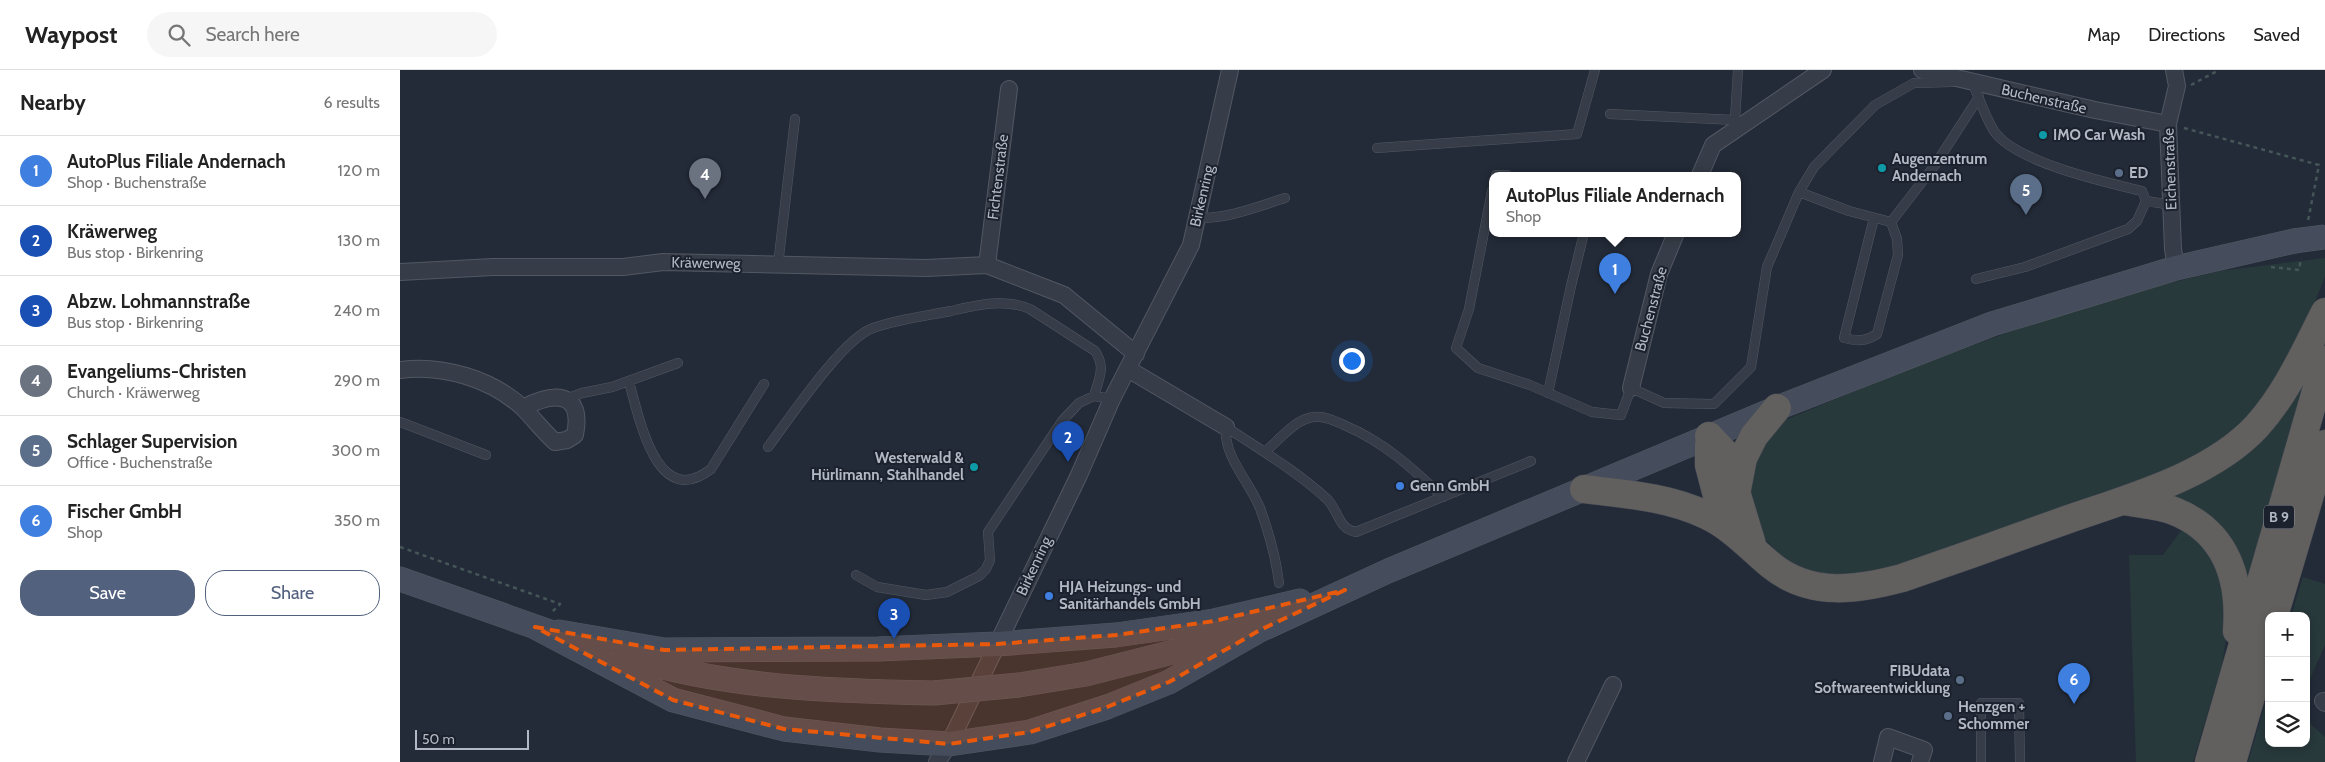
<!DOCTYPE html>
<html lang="en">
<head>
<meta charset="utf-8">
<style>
	:root { --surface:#fff; --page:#f6f6f6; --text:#222; --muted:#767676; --line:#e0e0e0; --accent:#52617e }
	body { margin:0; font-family:Cabin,sans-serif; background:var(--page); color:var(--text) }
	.controls { position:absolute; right:15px; bottom:15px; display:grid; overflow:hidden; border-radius:10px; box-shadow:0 2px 8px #0003 }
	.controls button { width:45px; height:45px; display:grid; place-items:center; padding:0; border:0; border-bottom:1px solid var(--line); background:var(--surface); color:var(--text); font:25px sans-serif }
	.scale { position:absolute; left:15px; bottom:12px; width:114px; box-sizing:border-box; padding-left:5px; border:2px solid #b2b8c4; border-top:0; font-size:14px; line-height:18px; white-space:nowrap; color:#b2b8c4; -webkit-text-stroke:4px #1c222d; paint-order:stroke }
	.you { position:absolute; left:951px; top:290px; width:18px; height:18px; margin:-12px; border:4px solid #fff; border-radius:50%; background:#1a73e8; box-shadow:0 0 0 8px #1a73e833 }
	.badge { display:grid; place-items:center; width:32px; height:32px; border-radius:50%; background:var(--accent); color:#fff; font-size:16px; font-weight:700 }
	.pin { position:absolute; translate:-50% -41px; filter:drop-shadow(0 1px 2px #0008) }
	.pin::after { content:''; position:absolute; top:26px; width:18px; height:15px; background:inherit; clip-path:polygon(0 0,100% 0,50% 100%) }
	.popup { position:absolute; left:1089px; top:102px; width:252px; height:65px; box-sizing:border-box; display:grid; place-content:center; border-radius:10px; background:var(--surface); filter:drop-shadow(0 1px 4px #0005); font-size:16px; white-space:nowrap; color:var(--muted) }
	.popup b { font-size:19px; color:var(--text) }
	.popup::after { content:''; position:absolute; left:50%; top:100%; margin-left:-10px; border:10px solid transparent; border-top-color:var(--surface) }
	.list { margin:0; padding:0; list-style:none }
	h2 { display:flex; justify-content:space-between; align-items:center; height:65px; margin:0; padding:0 20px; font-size:21px }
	h2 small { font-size:16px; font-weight:400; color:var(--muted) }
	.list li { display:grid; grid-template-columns:32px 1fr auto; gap:15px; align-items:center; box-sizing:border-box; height:70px; padding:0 20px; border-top:1px solid var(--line) }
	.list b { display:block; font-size:19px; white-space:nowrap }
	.list p { margin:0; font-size:16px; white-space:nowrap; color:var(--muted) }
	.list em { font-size:16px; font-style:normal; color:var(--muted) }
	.actions { display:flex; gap:10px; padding:15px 20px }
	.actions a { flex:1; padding:11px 0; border:1px solid var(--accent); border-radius:20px; text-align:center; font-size:18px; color:var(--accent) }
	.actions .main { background:var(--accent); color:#fff }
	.icon { flex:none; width:28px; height:28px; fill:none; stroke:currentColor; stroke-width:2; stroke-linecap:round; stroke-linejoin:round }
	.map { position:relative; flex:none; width:1925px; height:692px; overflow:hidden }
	header { display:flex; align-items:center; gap:30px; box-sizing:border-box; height:70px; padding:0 25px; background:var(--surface); border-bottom:1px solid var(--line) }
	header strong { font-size:24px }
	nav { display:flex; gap:28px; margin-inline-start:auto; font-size:18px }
	.search { width:350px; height:45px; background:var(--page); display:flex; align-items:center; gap:12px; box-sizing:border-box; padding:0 18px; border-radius:28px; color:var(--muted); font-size:19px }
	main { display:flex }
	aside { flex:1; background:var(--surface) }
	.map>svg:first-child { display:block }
</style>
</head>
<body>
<header>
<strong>Waypost</strong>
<div class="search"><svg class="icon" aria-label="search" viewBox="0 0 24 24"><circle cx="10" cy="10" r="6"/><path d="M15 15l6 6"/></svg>Search here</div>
<nav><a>Map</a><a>Directions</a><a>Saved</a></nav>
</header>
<main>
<aside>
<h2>Nearby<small>6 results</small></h2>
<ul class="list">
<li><span class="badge" style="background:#3f7fe0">1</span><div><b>AutoPlus Filiale Andernach</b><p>Shop · Buchenstraße</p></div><em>120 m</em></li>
<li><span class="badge" style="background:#1a4fb4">2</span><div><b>Kräwerweg</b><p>Bus stop · Birkenring</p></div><em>130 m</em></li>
<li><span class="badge" style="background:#1a4fb4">3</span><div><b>Abzw. Lohmannstraße</b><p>Bus stop · Birkenring</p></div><em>240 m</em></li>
<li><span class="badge" style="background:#6b7280">4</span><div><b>Evangeliums-Christen</b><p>Church · Kräwerweg</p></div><em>290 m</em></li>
<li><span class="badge" style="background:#5c6f8a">5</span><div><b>Schlager Supervision</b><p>Office · Buchenstraße</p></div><em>300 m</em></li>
<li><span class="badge" style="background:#3f7fe0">6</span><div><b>Fischer GmbH</b><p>Shop</p></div><em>350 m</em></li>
</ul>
<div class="actions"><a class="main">Save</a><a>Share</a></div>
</aside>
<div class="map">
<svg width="1925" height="692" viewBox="0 0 1925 692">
	<rect width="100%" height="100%" fill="#232b38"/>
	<path fill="#28393b" d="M 1925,188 L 1925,206 L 1902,265 L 1851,350 L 1790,395 L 1458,509 L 1409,503 L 1388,493 L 1359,463 L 1350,437 L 1352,388 L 1363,370 L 1385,350 L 1513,297 L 1634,253 L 1741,220 L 1820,201 Z
		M 1915,281 L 1848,520 L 1841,502 L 1752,429 L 1800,404 Z
		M 1786,454 L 1812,477 L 1830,543 L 1822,595 L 1793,692 L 1736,692 L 1729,485 L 1763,485 Z
		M 1903,507 L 1925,514 L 1925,575 L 1906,618 L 1906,546 L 1891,546 Z
		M 1869,621 L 1869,673 L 1906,673 L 1906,650 L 1925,667 L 1925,692 L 1848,692 Z"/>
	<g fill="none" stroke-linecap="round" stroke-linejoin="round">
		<g stroke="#525863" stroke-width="10">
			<path id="service" d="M 1552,12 L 1514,13 L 1475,35 L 1414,97 L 1399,122 L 1449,141 L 1491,152 L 1535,95 L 1579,27
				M 1572,12 C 1579,27 1585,47 1594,61 C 1615,92 1705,112 1742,121 L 1746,131 L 1772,135
				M 1210,44 L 1335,50 L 1338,0
				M 977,78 L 1177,64 L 1195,0
				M 1096,105 L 1107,105
				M 1092,121 L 1069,239 L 1056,278 L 1078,298 L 1130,315 L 1192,342 L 1221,345 L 1231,318 L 1264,333 L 1314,334 L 1351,297 L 1367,197 L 1399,122
				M 797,148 C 827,149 856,137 885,128
				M 1474,148 L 1444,268 C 1457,271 1465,272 1477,264 L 1498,185 L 1497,169 L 1491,152
				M 378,195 L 395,49
				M 1576,209 L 1625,197 L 1728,159 L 1737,151 L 1746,131
				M 229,312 C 239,346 256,442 311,399 L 364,314
				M 1148,323 L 1171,216 L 1184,163
				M 166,329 L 182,323 L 212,317 L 278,293
				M 0,352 L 86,385
				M 368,377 C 389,349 443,268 473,258 C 498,249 525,246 551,241 C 577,235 604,228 630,239 L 695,281 C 706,297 699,308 694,326
				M 865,382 C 878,371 896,348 914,347 C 925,346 935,351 944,355 C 984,372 1011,397 1043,427
				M 456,505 L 477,517 L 526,525 L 547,522 L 579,506 L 586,499 L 590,490 L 588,462 L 662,351 L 679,333 L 694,326 L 712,329
				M 879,513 C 876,487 869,463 860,438 C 849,411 823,386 826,357 C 861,380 896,401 927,429 C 939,441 938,459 956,462 L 1131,391
				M 1581,692 L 1581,633 L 1619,633 L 1620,692"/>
		</g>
		<g stroke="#525863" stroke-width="18">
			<path id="minor" d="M 1522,0 L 1695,40 L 1768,54
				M 1774,0 L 1777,16 L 1768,54 L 1773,179 L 1776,198
				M 1300,105 L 1313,75 L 1423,0
				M 587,195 L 609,19
				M 0,202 L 93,197 L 223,197 L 263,192 L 526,198 L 587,195 L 664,225 L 736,284
				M 728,299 L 826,357
				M 0,300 C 42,294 92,309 123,338 C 134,349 143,361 155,372 L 167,370 L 175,365 C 184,320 153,322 123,338
				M 1231,318 L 1259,204 L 1276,163
				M 1923,631 L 1925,633
				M 537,692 L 549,674 L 679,405 L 712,329 L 791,175 L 830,0
				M 1176,692 L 1213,615
				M 1482,692 L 1488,667 L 1524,680 L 1520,692"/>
		</g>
		<g stroke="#525863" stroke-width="25">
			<path id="secondary" d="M 0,509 L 150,562
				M 135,557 L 273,630 L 384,659 L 480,670 L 549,674 L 630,662 L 707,637 L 769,612 L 860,560 L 988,501 L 1377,338 L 1592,254 L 1776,198 L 1894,171
				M 159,562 L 264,580 L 478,579 L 597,574 L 716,565 L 814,551 L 900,531
				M 227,587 C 326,618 432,621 534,623
				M 619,615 L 686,604 L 832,567"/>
		</g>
		<g stroke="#424853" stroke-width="29">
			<path id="trunk" d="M 1309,366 L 1324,382 L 1353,478
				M 1309,375 L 1309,395 L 1325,456
				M 1184,419 C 1225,424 1268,427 1306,445 C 1332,457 1350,478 1372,496 C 1411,527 1457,520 1502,508 C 1557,489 1611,470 1666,450 C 1729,428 1811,406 1857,356 C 1887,323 1905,281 1925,242
				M 1337,419 L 1343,388 L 1354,366 L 1377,338
				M 1724,431 C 1740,434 1759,435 1774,441 C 1827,462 1841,509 1837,561
				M 1874,546 L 1925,374
				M 1809,692 L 1925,290
				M 1832,692 L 1869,564"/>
		</g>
		<path stroke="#455558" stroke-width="2.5" stroke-dasharray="4 4" stroke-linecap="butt" d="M 1791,15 L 1819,0
			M 1784,58 L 1919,95 L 1908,151
			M 1871,197 L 1899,200 L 1901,188
			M 0,477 L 160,534 L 151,543"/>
		<use href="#service" stroke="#373d48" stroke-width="9"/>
		<use href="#minor" stroke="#373d48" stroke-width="16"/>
		<use href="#secondary" stroke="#454c5b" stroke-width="24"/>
		<use href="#trunk" stroke="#62605e" stroke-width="28"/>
		<g stroke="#525863" stroke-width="25" stroke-linecap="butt">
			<path id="secondary-bridge" d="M 1894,171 L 1925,167
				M 534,623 L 619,615"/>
		</g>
		<use href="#secondary-bridge" stroke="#454c5b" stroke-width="24"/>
	</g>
	<path fill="#e8590c" fill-opacity="0.2" stroke="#e8590c" stroke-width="4" stroke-dasharray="10 6" stroke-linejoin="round" d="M 945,520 L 860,560 L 769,612 L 707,637 L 630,662 L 549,674 L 384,659 L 273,630 L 135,557 L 264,580 L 597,574 L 716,565 L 814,551 Z"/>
	<g fill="#0f9aa8" stroke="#1c222d" stroke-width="2">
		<circle cx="1643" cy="65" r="5"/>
		<circle cx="1482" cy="98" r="5"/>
		<circle cx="574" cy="397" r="5"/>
	</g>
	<g fill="#5c6f8a" stroke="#1c222d" stroke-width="2">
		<circle cx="1719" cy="103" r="5"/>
		<circle cx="1560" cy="610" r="5"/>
		<circle cx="1548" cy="646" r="5"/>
	</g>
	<g fill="#3f7fe0" stroke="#1c222d" stroke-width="2">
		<circle cx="1000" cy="416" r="5"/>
		<circle cx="649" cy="526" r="5"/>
	</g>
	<g text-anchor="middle" stroke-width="4" stroke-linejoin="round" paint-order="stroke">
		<rect fill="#1c222d" stroke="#858b97" stroke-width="1" x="1864" y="435.5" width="30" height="23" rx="4"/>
		<g font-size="14" font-weight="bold" fill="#b2b8c4">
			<text x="1879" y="452">B 9</text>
		</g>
		<g font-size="15" fill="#b2b8c4" stroke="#1c222d">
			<text transform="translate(1644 29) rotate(13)" y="5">Buchenstraße</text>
			<text transform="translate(1770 99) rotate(-92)" y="5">Eichenstraße</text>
			<text transform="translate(598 107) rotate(-83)" y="5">Fichtenstraße</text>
			<text transform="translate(802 126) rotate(-77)" y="5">Birkenring</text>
			<text transform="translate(306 193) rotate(1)" y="5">Kräwerweg</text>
			<text transform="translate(1251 239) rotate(-75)" y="5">Buchenstraße</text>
			<text transform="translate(634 496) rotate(-65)" y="5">Birkenring</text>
		</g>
		<g font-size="15" font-weight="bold" fill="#b2b8c4" stroke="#1c222d" text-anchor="start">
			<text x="1653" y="70">IMO Car Wash</text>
			<text x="1492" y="94">Augenzentrum<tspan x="1492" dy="17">Andernach</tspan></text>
			<text x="1729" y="108">ED</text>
			<text x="564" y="393" text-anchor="end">Westerwald &amp;<tspan x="564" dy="17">Hürlimann, Stahlhandel</tspan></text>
			<text x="1010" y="421">Genn GmbH</text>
			<text x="659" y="522">HJA Heizungs- und<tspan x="659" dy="17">Sanitärhandels GmbH</tspan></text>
			<text x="1550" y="606" text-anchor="end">FIBUdata<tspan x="1550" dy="17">Softwareentwicklung</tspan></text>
			<text x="1558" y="642">Henzgen +<tspan x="1558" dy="17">Schommer</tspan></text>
		</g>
	</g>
</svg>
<div class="controls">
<button>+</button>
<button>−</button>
<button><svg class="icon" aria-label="layers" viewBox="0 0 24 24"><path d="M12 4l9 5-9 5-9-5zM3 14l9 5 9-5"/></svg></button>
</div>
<div class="scale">50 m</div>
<div class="you"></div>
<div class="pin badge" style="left:1215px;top:224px;background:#3f7fe0">1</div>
<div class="popup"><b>AutoPlus Filiale Andernach</b>Shop</div>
<div class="pin badge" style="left:668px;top:392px;background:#1a4fb4">2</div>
<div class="pin badge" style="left:494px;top:569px;background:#1a4fb4">3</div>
<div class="pin badge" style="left:305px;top:129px;background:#6b7280">4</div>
<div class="pin badge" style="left:1626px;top:145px;background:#5c6f8a">5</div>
<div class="pin badge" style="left:1674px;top:634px;background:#3f7fe0">6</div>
</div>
</main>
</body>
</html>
